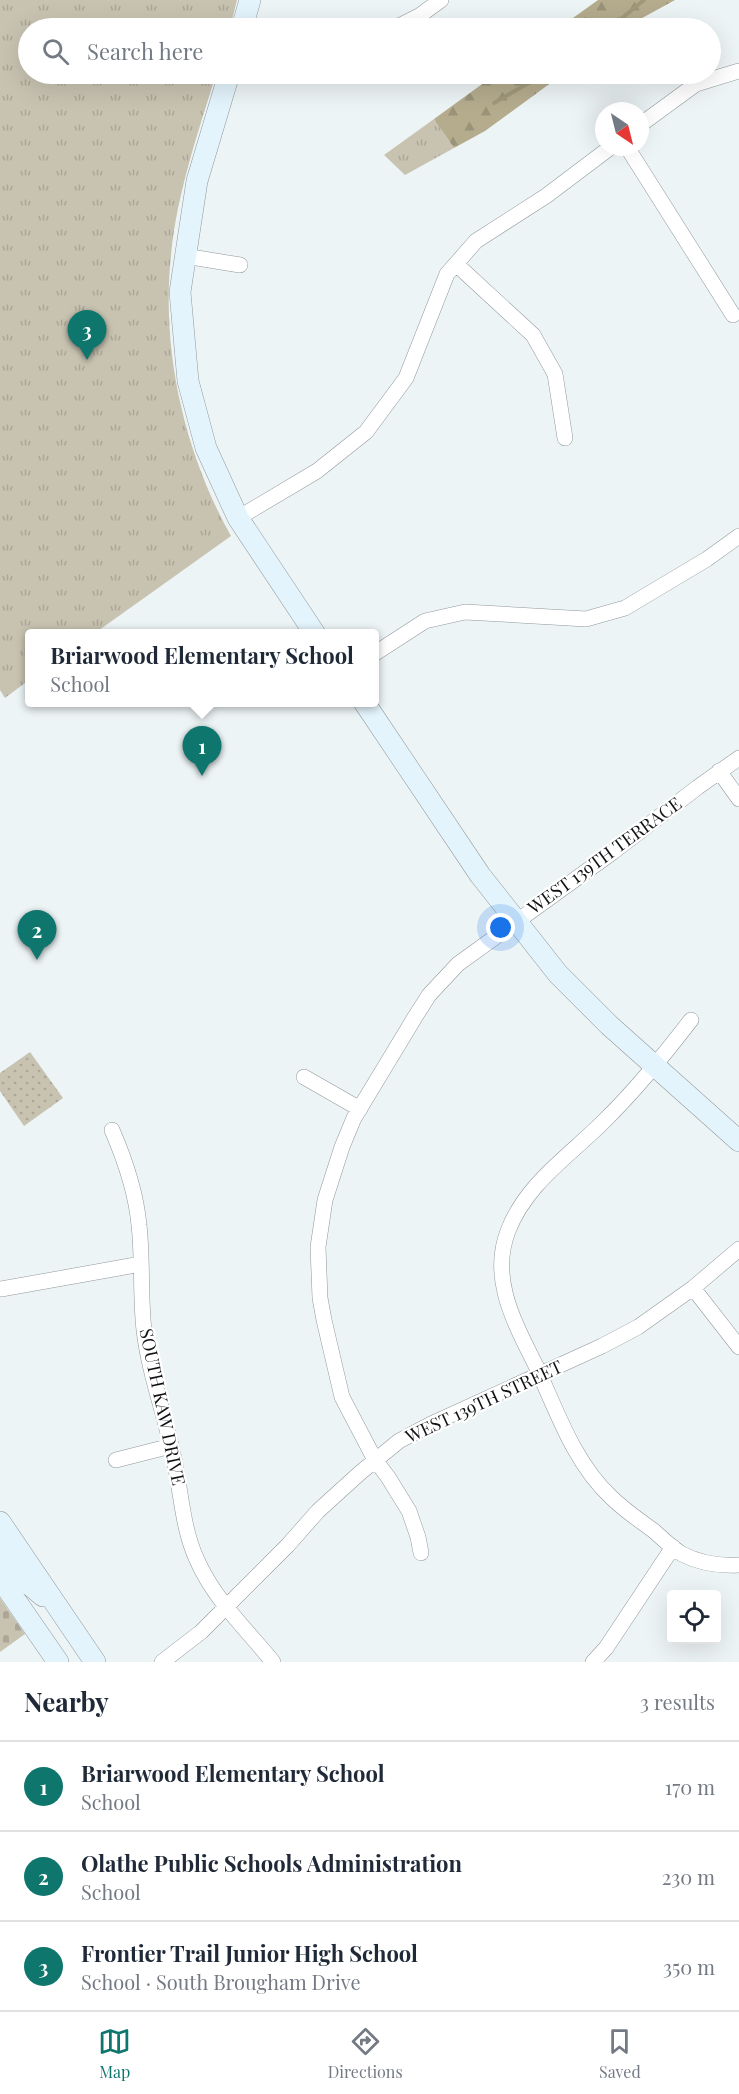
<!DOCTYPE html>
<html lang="en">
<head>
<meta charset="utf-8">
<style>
	:root { --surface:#fff; --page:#f2f2f3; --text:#1f2937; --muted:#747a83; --line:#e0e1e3; --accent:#0f766e }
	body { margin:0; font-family:"Playfair Display",serif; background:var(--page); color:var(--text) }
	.controls { position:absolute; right:18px; bottom:18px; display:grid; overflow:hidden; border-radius:6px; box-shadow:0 6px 24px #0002 }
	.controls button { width:54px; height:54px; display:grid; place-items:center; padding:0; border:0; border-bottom:2px solid var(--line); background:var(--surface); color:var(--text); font:30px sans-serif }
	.compass { position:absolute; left:595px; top:102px; width:54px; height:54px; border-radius:50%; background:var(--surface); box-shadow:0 6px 24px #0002; rotate:145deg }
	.you { position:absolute; left:501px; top:928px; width:21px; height:21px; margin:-15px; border:4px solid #fff; border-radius:50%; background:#1a73e8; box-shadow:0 0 0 9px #1a73e833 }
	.badge { display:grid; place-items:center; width:39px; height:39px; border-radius:50%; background:var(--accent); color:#fff; font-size:20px; font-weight:700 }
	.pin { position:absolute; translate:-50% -50px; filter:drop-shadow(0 2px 3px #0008) }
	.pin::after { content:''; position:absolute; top:32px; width:21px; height:18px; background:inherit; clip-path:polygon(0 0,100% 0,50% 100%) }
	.popup { position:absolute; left:25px; top:629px; width:354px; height:78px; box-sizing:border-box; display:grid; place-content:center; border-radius:6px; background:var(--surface); filter:drop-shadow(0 2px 4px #0005); font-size:20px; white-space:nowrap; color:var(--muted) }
	.popup b { font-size:22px; color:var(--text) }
	.popup::after { content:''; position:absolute; left:50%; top:100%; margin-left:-12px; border:12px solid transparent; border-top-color:var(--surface) }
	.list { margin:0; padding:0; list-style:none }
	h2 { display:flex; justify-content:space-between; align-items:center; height:78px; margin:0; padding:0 24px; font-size:26px }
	h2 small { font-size:20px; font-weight:400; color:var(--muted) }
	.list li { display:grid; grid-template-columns:39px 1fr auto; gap:18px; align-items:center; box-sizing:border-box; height:90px; padding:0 24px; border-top:2px solid var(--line) }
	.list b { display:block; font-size:22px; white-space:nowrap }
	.list p { margin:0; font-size:20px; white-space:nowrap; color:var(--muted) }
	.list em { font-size:20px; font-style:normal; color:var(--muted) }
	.icon { flex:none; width:33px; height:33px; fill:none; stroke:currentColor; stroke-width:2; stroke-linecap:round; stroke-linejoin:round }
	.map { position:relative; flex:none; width:739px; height:1662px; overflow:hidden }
	.search { position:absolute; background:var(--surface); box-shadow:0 6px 24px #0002; left:18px; right:18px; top:18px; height:66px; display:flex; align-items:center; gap:15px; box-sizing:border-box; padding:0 21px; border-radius:33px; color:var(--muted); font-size:22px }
	.sheet { height:348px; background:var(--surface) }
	nav { display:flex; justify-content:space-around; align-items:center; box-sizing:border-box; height:84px; border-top:2px solid var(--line); background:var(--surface); font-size:16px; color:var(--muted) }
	nav a { display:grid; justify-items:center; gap:3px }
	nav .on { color:var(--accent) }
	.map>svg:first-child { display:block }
</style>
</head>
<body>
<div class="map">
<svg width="739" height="1662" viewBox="0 0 739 1662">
	<defs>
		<pattern id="grass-tufts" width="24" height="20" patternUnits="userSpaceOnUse" patternTransform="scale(1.5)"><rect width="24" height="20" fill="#c8c3b1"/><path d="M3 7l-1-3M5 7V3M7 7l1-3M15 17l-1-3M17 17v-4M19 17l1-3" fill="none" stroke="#aba697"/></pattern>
		<pattern id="forest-firs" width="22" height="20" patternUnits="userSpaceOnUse" patternTransform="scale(1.5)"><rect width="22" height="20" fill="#b5ac8e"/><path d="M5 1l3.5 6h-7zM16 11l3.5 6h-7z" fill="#9a9379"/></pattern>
		<pattern id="cemetery-stones" width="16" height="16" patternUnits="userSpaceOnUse" patternTransform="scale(1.5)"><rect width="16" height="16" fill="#c8c3b1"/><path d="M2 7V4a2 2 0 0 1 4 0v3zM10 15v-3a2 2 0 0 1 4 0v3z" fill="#aba697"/></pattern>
		<pattern id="park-dots" width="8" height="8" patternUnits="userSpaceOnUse" patternTransform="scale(1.5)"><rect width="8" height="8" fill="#c8c3b1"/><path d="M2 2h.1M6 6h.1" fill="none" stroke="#aba697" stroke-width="1.8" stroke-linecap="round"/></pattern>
	</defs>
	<rect width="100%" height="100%" fill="#edf4f6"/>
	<path fill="url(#grass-tufts)" d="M 0,0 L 237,0 L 230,28 L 28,28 L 28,74 L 216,74 C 198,133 177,193 171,255 C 161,351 184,452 231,536 L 95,633 L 29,634 L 29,680 L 5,698 L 0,690 Z
		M 434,119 L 454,148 L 405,175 L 384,155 Z"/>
	<path fill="url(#forest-firs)" d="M 598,0 L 675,0 L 624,28 L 559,28 Z
		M 496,74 L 563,74 L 485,131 L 454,148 L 434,119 Z"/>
	<path fill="url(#cemetery-stones)" d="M 0,1598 L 25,1634 L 0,1652 Z"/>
	<path fill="url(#park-dots)" d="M 30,1052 L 63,1098 L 24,1126 L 0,1091 L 0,1073 Z"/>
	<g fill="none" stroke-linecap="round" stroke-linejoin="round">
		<path stroke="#a1987b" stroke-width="4" d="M 610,28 L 644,0
			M 494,103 L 544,74"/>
		<g stroke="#92989b" stroke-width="16">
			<path id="street" d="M 395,28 L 419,16 L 441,0
				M 640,125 L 696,84 L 739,71
				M 627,147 L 733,315
				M 185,256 L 240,265
				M 456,264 L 533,335 L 555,374 L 565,438
				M 238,518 L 317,471 L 366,432 L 406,378 L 447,274 L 476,241 L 546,196 L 611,147
				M 374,654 L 425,621 L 465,612 L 586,619 L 625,608 L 707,559 L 739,536
				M 719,771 L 739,799
				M 691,1020 C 663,1056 635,1091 602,1123 C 568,1157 526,1184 508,1231 C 489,1280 516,1325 537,1368 C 557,1412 575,1464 611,1497 C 624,1510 639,1520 654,1531 C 663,1539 672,1548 682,1554 C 699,1563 720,1566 739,1565
				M 304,1077 L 360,1109
				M 112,1130 C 125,1160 136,1192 139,1225 C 143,1260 140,1295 144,1330 C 149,1373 164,1412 173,1454 C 181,1489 182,1528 197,1560 C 214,1599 247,1630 273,1662
				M 693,1288 L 739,1347
				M 1,1289 L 141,1264
				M 116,1460 L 171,1446
				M 421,1553 L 418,1537 L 409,1511 L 388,1477 L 375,1460 L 342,1397 L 324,1320 L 320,1298 L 318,1247 L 325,1200 L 342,1147 L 354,1118 L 415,1017 L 429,995 L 458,964 L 613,852 L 698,787 L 739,758
				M 162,1662 L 201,1632 L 288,1545 L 318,1511 L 361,1472 L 399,1441 L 431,1424 L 602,1346 L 638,1327 L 693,1288 L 739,1249
				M 593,1662 L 606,1648 L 673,1547"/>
		</g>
		<g stroke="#92989b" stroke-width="22">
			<path id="secondary" d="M 242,28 L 250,0
				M 229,74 L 197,181 L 180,292 L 188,381 L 206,448 L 238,518 L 315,634
				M 364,702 L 480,875 L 558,974 L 609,1025 L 739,1141
				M 0,1522 L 95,1662
				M 0,1550 L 19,1576 L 43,1596
				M 0,1578 L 58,1662"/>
		</g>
		<use href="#street" stroke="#fff" stroke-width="15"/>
		<use href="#secondary" stroke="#e4f4fc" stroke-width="21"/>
	</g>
	<g text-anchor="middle" stroke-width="4.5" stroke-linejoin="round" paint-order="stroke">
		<g font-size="18" fill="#0f1112" stroke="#fff">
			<text transform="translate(605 856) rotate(-36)" y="6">WEST 139TH TERRACE</text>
			<text transform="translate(484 1402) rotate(-25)" y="6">WEST 139TH STREET</text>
			<text transform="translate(162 1407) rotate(78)" y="6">SOUTH KAW DRIVE</text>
		</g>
	</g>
</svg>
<div class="controls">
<button><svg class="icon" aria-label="locate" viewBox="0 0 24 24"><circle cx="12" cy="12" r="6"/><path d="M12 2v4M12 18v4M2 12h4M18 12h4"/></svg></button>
</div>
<svg class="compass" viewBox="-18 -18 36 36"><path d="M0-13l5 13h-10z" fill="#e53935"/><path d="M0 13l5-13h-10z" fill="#747a83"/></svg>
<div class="you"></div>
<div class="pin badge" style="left:202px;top:776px">1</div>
<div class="popup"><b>Briarwood Elementary School</b>School</div>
<div class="pin badge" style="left:37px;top:960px">2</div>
<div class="pin badge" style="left:87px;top:360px">3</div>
<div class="search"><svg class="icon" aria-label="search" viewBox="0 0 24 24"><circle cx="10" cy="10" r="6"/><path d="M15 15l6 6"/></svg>Search here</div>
</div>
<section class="sheet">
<h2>Nearby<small>3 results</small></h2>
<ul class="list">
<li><span class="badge">1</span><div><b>Briarwood Elementary School</b><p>School</p></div><em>170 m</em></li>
<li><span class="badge">2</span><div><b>Olathe Public Schools Administration</b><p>School</p></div><em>230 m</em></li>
<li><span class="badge">3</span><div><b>Frontier Trail Junior High School</b><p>School · South Brougham Drive</p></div><em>350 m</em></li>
</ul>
</section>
<nav>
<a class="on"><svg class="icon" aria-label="map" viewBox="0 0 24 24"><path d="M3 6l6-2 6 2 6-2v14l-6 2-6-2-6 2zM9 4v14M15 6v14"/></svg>Map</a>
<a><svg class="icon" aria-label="directions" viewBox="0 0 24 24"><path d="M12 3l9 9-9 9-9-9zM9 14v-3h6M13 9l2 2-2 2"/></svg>Directions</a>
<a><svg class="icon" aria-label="saved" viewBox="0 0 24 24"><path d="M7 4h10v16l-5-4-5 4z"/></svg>Saved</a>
</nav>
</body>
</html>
